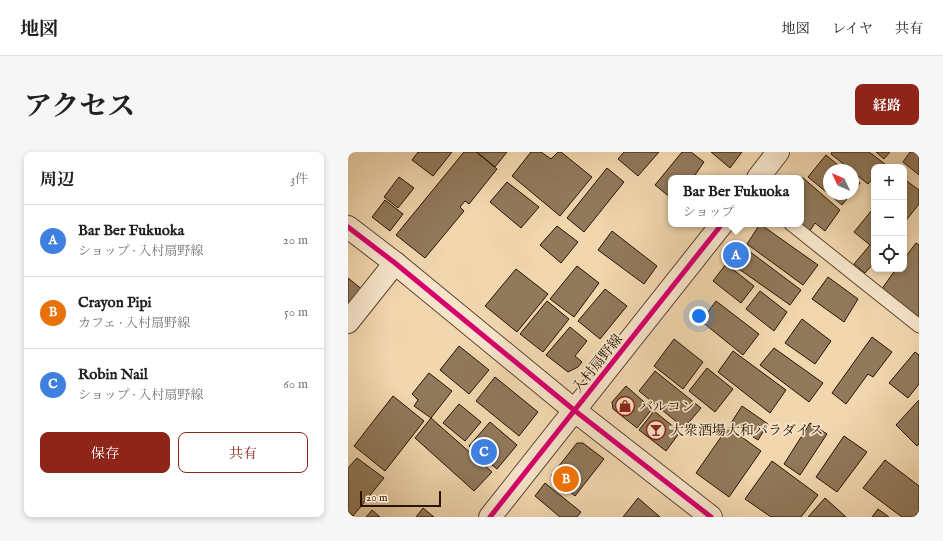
<!DOCTYPE html>
<html lang="ja">
<head>
<meta charset="utf-8">
<style>
	:root { --surface:#fff; --page:#f6f6f6; --text:#202124; --muted:#757577; --line:#e0e0e0; --accent:#8f2418 }
	body { margin:0; font-family:"IM FELL English","Noto Serif JP",serif; background:var(--page); color:var(--text) }
	.controls { position:absolute; right:12px; top:12px; display:grid; overflow:hidden; border-radius:8px; box-shadow:0 2px 6px #0003 }
	.controls button { width:36px; height:36px; display:grid; place-items:center; padding:0; border:0; border-bottom:1px solid var(--line); background:var(--surface); color:var(--text); font:20px sans-serif }
	.compass { position:absolute; left:475px; top:12px; width:36px; height:36px; border-radius:50%; background:var(--surface); box-shadow:0 2px 6px #0003; rotate:314deg }
	.scale { position:absolute; left:12px; bottom:10px; width:81px; box-sizing:border-box; padding-left:4px; border:2px solid #2a1401; border-top:0; font-size:11px; line-height:14px; white-space:nowrap; color:#2a1401; -webkit-text-stroke:3px #f6e4ca; paint-order:stroke }
	.you { position:absolute; left:351px; top:164px; width:14px; height:14px; margin:-10px; border:3px solid #fff; border-radius:50%; background:#1a73e8; box-shadow:0 0 0 6px #1a73e833 }
	.badge { display:grid; place-items:center; width:26px; height:26px; border-radius:50%; background:var(--accent); color:#fff; font-size:13px; font-weight:700 }
	.pin { position:absolute; translate:-50% -50%; border:2px solid #fff; box-shadow:0 1px 4px #0006 }
	.popup { position:absolute; left:320px; top:23px; width:136px; height:52px; box-sizing:border-box; display:grid; place-content:center; border-radius:8px; background:var(--surface); filter:drop-shadow(0 1px 3px #0005); font-size:13px; white-space:nowrap; color:var(--muted) }
	.popup b { font-size:15px; color:var(--text) }
	.popup::after { content:''; position:absolute; left:50%; top:100%; margin-left:-8px; border:8px solid transparent; border-top-color:var(--surface) }
	.list { margin:0; padding:0; list-style:none }
	h2 { display:flex; justify-content:space-between; align-items:center; height:52px; margin:0; padding:0 16px; font-size:17px }
	h2 small { font-size:13px; font-weight:400; color:var(--muted) }
	.list li { display:grid; grid-template-columns:26px 1fr auto; gap:12px; align-items:center; box-sizing:border-box; height:72px; padding:0 16px; border-top:1px solid var(--line) }
	.list b { display:block; font-size:15px; white-space:nowrap }
	.list p { margin:0; font-size:13px; white-space:nowrap; color:var(--muted) }
	.list em { font-size:13px; font-style:normal; color:var(--muted) }
	.actions { display:flex; gap:8px; padding:12px 16px }
	.actions a { flex:1; padding:9px 0; border:1px solid var(--accent); border-radius:8px; text-align:center; font-size:14px; color:var(--accent) }
	.actions .main { background:var(--accent); color:#fff }
	.icon { flex:none; width:22px; height:22px; fill:none; stroke:currentColor; stroke-width:2; stroke-linecap:round; stroke-linejoin:round }
	.map { position:relative; flex:none; width:571px; height:365px; overflow:hidden; border-radius:8px }
	header { display:flex; align-items:center; gap:24px; box-sizing:border-box; height:56px; padding:0 20px; background:var(--surface); border-bottom:1px solid var(--line) }
	header strong { font-size:19px }
	nav { display:flex; gap:22px; margin-inline-start:auto; font-size:14px }
	.intro { display:flex; align-items:center; justify-content:space-between; box-sizing:border-box; height:96px; padding:0 24px }
	h1 { margin:0; font-size:28px }
	.button { padding:10px 18px; border-radius:8px; background:var(--accent); color:#fff; font-size:14px; font-weight:700 }
	main { display:flex; gap:24px; padding:0 24px }
	aside { flex:1; background:var(--surface); border-radius:8px; box-shadow:0 2px 6px #0003 }
	.map>svg:first-child { display:block }
</style>
</head>
<body>
<header>
<strong>地図</strong>
<nav><a>地図</a><a>レイヤ</a><a>共有</a></nav>
</header>
<div class="intro"><h1>アクセス</h1><a class="button">経路</a></div>
<main>
<aside>
<h2>周辺<small>3件</small></h2>
<ul class="list">
<li><span class="badge" style="background:#3f7fe0">A</span><div><b>Bar Ber Fukuoka</b><p>ショップ · 入村扇野線</p></div><em>20 m</em></li>
<li><span class="badge" style="background:#e8710a">B</span><div><b>Crayon Pipi</b><p>カフェ · 入村扇野線</p></div><em>50 m</em></li>
<li><span class="badge" style="background:#3f7fe0">C</span><div><b>Robin Nail</b><p>ショップ · 入村扇野線</p></div><em>60 m</em></li>
</ul>
<div class="actions"><a class="main">保存</a><a>共有</a></div>
</aside>
<div class="map">
<svg width="571" height="365" viewBox="0 0 571 365">
	<rect width="100%" height="100%" fill="#f1d6ae"/>
	<filter id="stains"><feTurbulence type="fractalNoise" baseFrequency=".005" numOctaves="4"/><feColorMatrix values="0 0 0 0 .2 0 0 0 0 .09 0 0 0 0 .02 0 0 0 .5 -.17"/></filter>
	<radialGradient id="worn" r=".72"><stop offset=".6" stop-color="#630" stop-opacity="0"/><stop offset="1" stop-color="#630" stop-opacity=".3"/></radialGradient>
	<path fill="#91795b" stroke="#2a1401" d="M 70,0 L 104,0 L 85,24 L 64,8 Z
		M 116,0 L 128,0 L 149,17 L 121,52 L 117,49 L 112,55 L 116,59 L 77,106 L 48,83 Z
		M 129,0 L 159,0 L 147,15 Z
		M 183,0 L 193,0 L 203,7 L 210,0 L 213,0 L 244,25 L 212,64 L 164,24 Z
		M 276,0 L 311,0 L 290,24 L 270,7 Z
		M 334,0 L 343,0 L 356,10 L 345,26 L 323,26 L 323,46 L 307,33 Z
		M 363,0 L 394,0 L 382,16 Z
		M 484,0 L 521,0 L 537,12 L 534,15 L 526,15 L 526,25 L 520,32 L 505,20 L 505,18 L 503,18 L 483,2 Z
		M 528,0 L 542,0 L 536,7 Z
		M 562,0 L 571,0 L 571,23 L 555,10 Z
		M 478,3 L 496,18 L 481,18 L 481,42 L 503,42 L 494,53 L 460,25 Z
		M 259,16 L 276,30 L 236,80 L 219,66 Z
		M 51,25 L 66,36 L 50,56 L 36,45 Z
		M 454,25 L 492,58 L 477,79 L 467,71 L 459,83 L 453,72 Z
		M 505,25 L 512,31 L 505,40 Z
		M 556,27 L 571,38 L 571,52 L 556,71 Z
		M 159,30 L 191,55 L 173,76 L 142,50 Z
		M 37,48 L 55,62 L 42,79 L 24,65 Z
		M 524,58 L 526,59 L 526,111 L 517,121 L 506,112 L 522,93 L 506,80 Z
		M 412,72 L 470,113 L 455,133 L 399,92 Z
		M 209,74 L 230,90 L 213,111 L 192,93 Z
		M 264,79 L 309,114 L 296,132 L 250,98 Z
		M 568,91 L 571,93 L 571,166 L 533,138 L 548,117 L 556,117 L 556,107 Z
		M 393,93 L 453,138 L 442,153 L 381,110 Z
		M 378,112 L 406,134 L 393,151 L 365,129 Z
		M 229,114 L 251,131 L 226,165 L 202,147 Z
		M 168,117 L 200,142 L 169,180 L 137,154 Z
		M 480,125 L 510,147 L 496,170 L 464,147 Z
		M 0,126 L 16,139 L 0,159 Z
		M 257,137 L 279,154 L 252,187 L 230,169 Z
		M 412,139 L 439,160 L 426,179 L 398,157 Z
		M 199,149 L 221,167 L 195,200 L 172,182 Z
		M 368,149 L 411,182 L 395,203 L 353,169 Z
		M 454,167 L 483,189 L 467,212 L 437,191 Z
		M 222,175 L 239,189 L 227,204 L 234,210 L 230,215 L 220,220 L 198,203 Z
		M 524,185 L 544,200 L 525,225 L 520,222 L 498,252 L 484,241 Z
		M 326,187 L 355,210 L 335,237 L 306,214 Z
		M 111,194 L 141,218 L 121,242 L 92,218 Z
		M 426,196 L 475,231 L 461,250 L 412,213 Z
		M 385,199 L 438,238 L 422,261 L 370,220 Z
		M 567,200 L 571,203 L 571,232 L 560,246 L 541,231 Z
		M 359,216 L 385,237 L 367,260 L 341,239 Z
		M 307,219 L 353,256 L 336,276 L 291,239 Z
		M 81,221 L 104,239 L 83,266 L 66,254 L 70,248 L 64,242 Z
		M 147,225 L 190,260 L 171,284 L 128,249 Z
		M 278,234 L 304,257 L 289,276 L 265,257 L 264,250 Z
		M 45,244 L 76,269 L 37,319 L 6,294 Z
		M 571,248 L 571,292 L 569,294 L 548,273 Z
		M 111,252 L 133,270 L 117,289 L 95,271 Z
		M 394,254 L 420,272 L 410,288 L 383,271 Z
		M 306,259 L 332,280 L 318,299 L 291,278 Z
		M 83,266 L 144,320 L 126,339 L 67,286 Z
		M 142,270 L 169,293 L 149,317 L 121,294 Z
		M 462,271 L 479,282 L 452,323 L 436,312 Z
		M 380,275 L 413,299 L 381,345 L 348,321 Z
		M 496,284 L 519,300 L 489,340 L 468,325 Z
		M 229,291 L 235,291 L 256,307 L 227,344 L 203,324 Z
		M 9,306 L 36,326 L 5,364 L 0,359 L 0,316 Z
		M 537,308 L 571,334 L 571,359 L 566,365 L 554,365 L 515,336 Z
		M 424,309 L 470,343 L 453,365 L 423,365 L 397,347 Z
		M 197,331 L 233,360 L 229,365 L 212,365 L 187,344 Z
		M 290,346 L 312,365 L 275,365 Z
		M 477,346 L 498,365 L 460,365 Z
		M 75,356 L 86,365 L 68,365 Z
		M 530,357 L 541,365 L 524,365 Z
		M 24,358 L 32,365 L 18,365 Z"/>
	<g fill="none" stroke-linecap="round" stroke-linejoin="round">
		<g stroke="#5c442c" stroke-width="15">
			<path id="service" d="M 443,72 L 571,174"/>
		</g>
		<g stroke="#5c442c" stroke-width="24">
			<path id="minor" d="M 0,170 L 47,111"/>
		</g>
		<g stroke="#5c442c" stroke-width="24">
			<path id="tertiary" d="M 410,26 L 430,0
				M 0,75 L 47,111 L 226,258 L 363,365
				M 142,365 L 374,72"/>
		</g>
		<use href="#service" stroke="#f6e4ca" stroke-width="13"/>
		<use href="#minor" stroke="#f6e4ca" stroke-width="22"/>
		<use href="#tertiary" stroke="#f6e4ca" stroke-width="22"/>
		<g stroke="#f6e4ca" stroke-width="8">
			<path id="cycleway" d="M 0,75 L 47,111 L 226,258 L 363,365
				M 142,365 L 374,72"/>
		</g>
		<use href="#cycleway" stroke="#d6006c" stroke-width="5"/>
	</g>
	<defs>
		<g id="shop-ring" transform="scale(1)"><circle r="9.5" fill="#f6e4ca" stroke="#8f2418" stroke-width="1.5"/><path d="M-5-2.5h2.3a2.7 3.5 0 0 1 5.4 0H5L5.5 6h-11ZM-1.5-2.5h3a1.5 2.3 0 0 0-3 0Z" fill="#8f2418"/></g>
		<g id="bar-ring" transform="scale(1)"><circle r="9.5" fill="#f6e4ca" stroke="#8f2418" stroke-width="1.5"/><path d="M-6-5H6L.8 .8V4.5H3.5V6h-7V4.5H-.8V.8Z" fill="#8f2418"/></g>
	</defs>
	<g fill-rule="evenodd">
		<use href="#shop-ring" x="277" y="254"/>
		<use href="#bar-ring" x="308" y="278"/>
	</g>
	<g text-anchor="middle" stroke-width="3.5" stroke-linejoin="round" paint-order="stroke">
		<g font-size="14" fill="#2a1401" stroke="#f6e4ca">
			<text transform="translate(249 211) rotate(-51)" y="5">入村扇野線</text>
		</g>
		<g font-size="14" fill="#2a1401" stroke="#f6e4ca" text-anchor="start">
			<text x="291" y="259">バルコン</text>
			<text x="322" y="283">大衆酒場大和パラダイス</text>
		</g>
	</g>
	<rect width="100%" height="100%" filter="url(#stains)"/>
	<rect width="100%" height="100%" fill="url(#worn)"/>
</svg>
<div class="controls">
<button>+</button>
<button>−</button>
<button><svg class="icon" aria-label="locate" viewBox="0 0 24 24"><circle cx="12" cy="12" r="6"/><path d="M12 2v4M12 18v4M2 12h4M18 12h4"/></svg></button>
</div>
<svg class="compass" viewBox="-18 -18 36 36"><path d="M0-13l5 13h-10z" fill="#e53935"/><path d="M0 13l5-13h-10z" fill="#757577"/></svg>
<div class="scale">20 m</div>
<div class="you"></div>
<div class="pin badge" style="left:388px;top:103px;background:#3f7fe0">A</div>
<div class="popup"><b>Bar Ber Fukuoka</b>ショップ</div>
<div class="pin badge" style="left:218px;top:327px;background:#e8710a">B</div>
<div class="pin badge" style="left:136px;top:300px;background:#3f7fe0">C</div>
</div>
</main>
</body>
</html>
